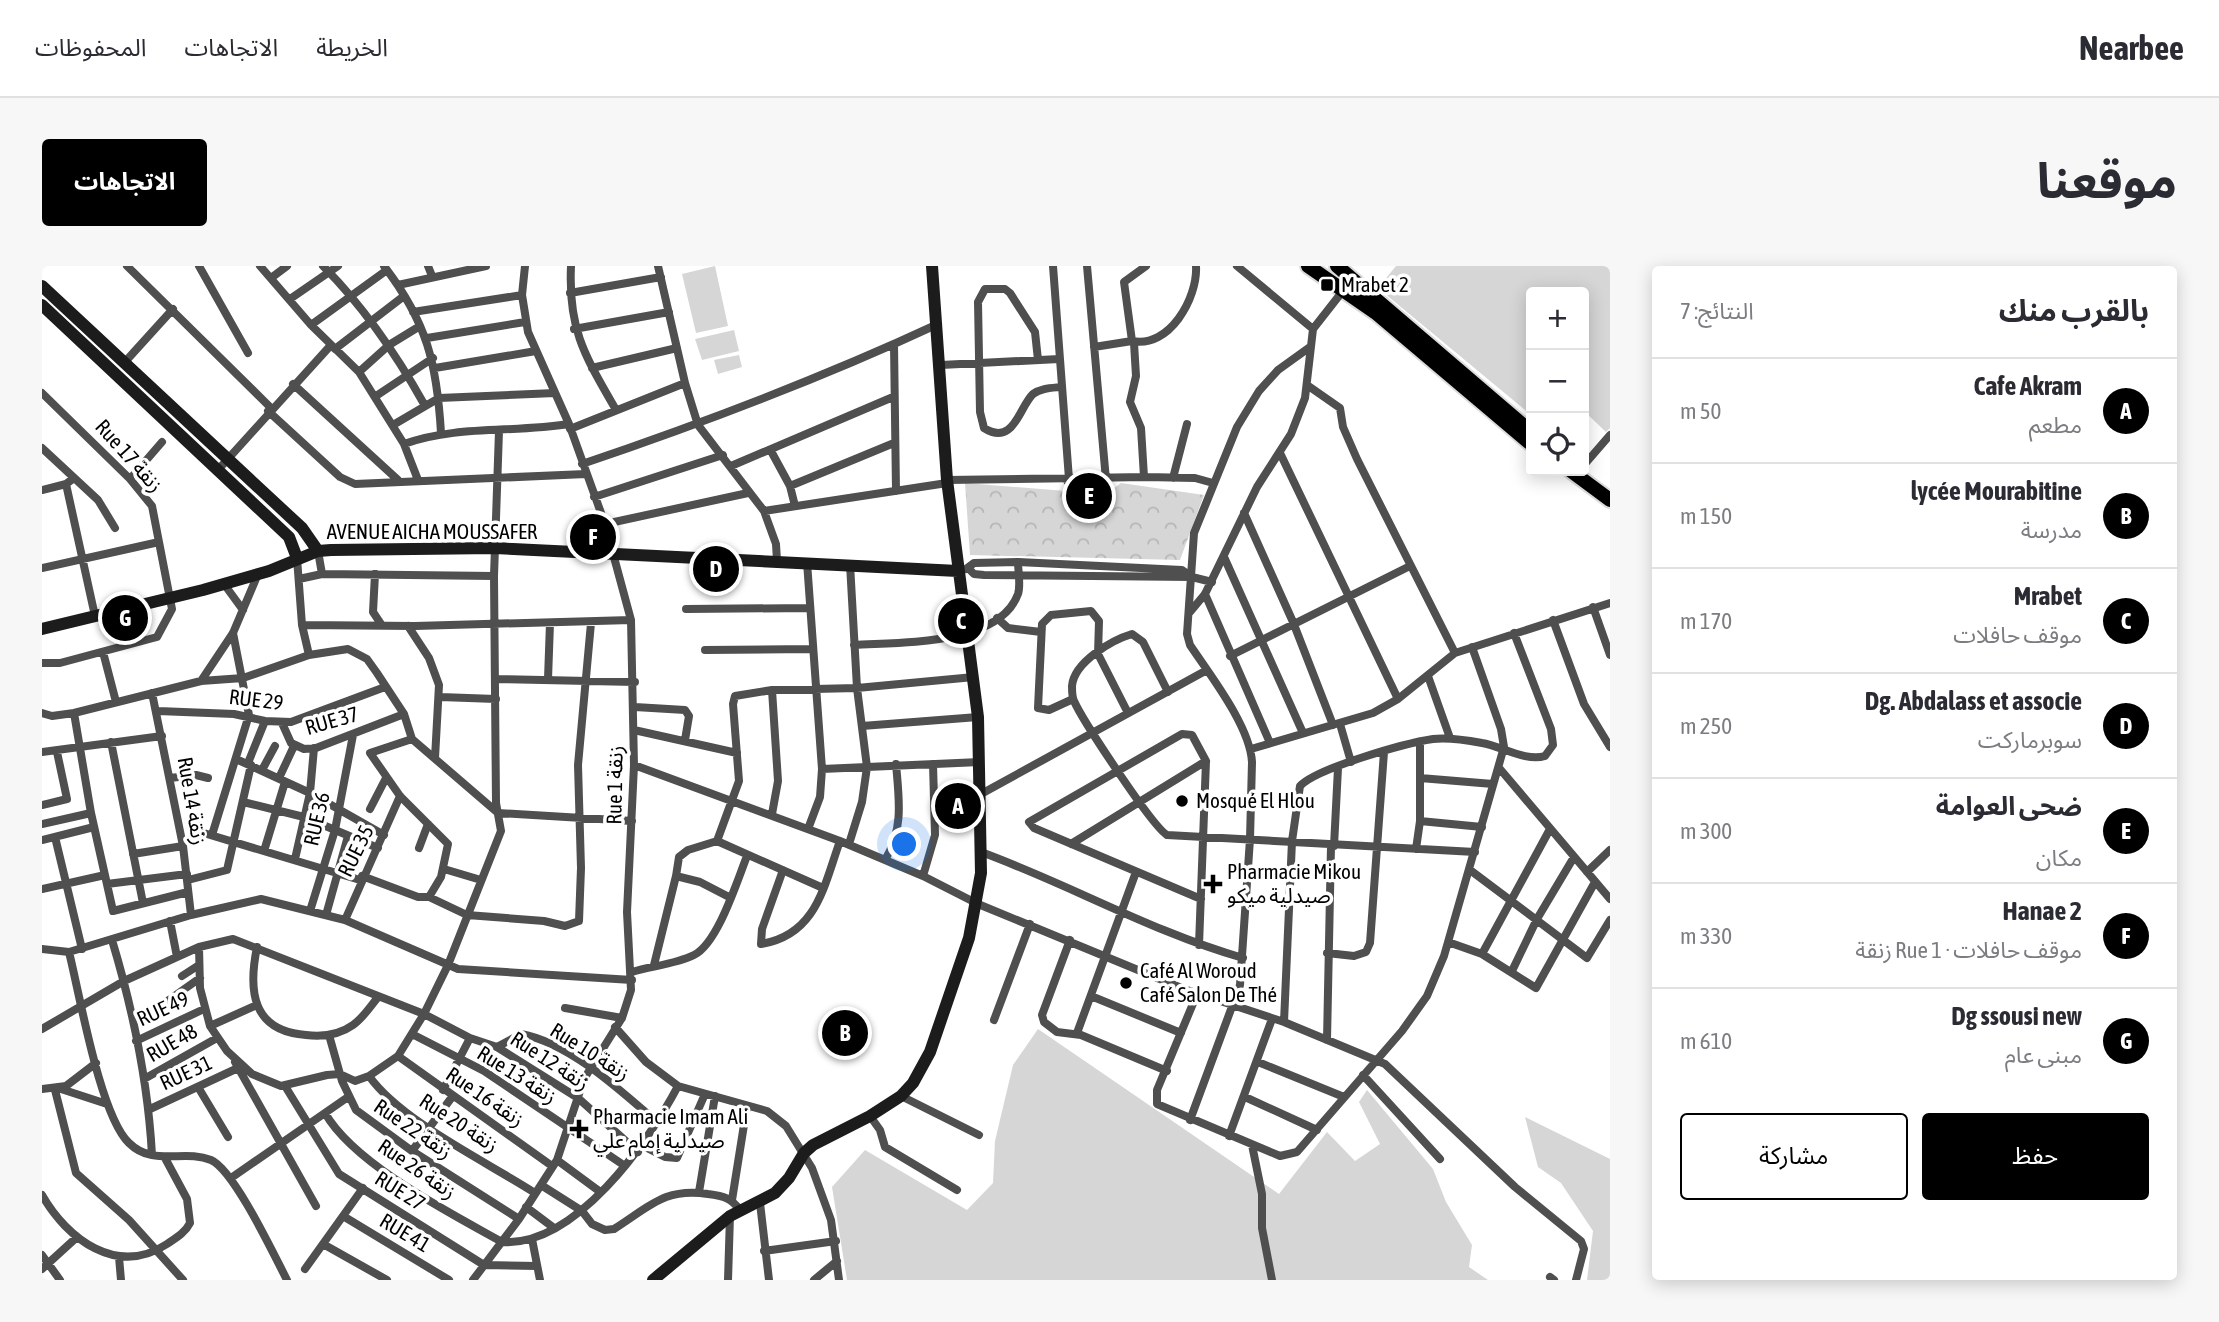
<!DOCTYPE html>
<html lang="ar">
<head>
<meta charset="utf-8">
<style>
	:root { --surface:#fff; --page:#f7f7f7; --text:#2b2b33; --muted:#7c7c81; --line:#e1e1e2; --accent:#000 }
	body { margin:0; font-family:"Asap Condensed","Noto Sans Arabic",sans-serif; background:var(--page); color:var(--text); direction:rtl }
	.controls { position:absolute; right:21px; top:21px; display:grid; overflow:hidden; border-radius:7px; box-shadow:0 4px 18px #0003 }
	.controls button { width:63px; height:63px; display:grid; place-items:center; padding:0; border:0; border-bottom:2px solid var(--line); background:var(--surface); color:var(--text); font:35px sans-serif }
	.you { position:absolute; left:863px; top:579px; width:24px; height:24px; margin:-18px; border:5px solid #fff; border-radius:50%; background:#1a73e8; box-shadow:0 0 0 10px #1a73e833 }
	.badge { display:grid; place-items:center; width:46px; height:46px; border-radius:50%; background:var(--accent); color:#fff; font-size:23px; font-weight:700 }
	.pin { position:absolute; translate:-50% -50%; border:4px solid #fff; box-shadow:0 2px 7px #0006 }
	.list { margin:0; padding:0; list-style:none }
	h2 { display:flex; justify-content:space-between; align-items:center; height:91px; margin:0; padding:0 28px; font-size:30px }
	h2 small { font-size:23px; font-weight:400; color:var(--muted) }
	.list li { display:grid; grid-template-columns:46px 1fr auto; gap:21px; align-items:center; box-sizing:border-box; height:105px; padding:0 28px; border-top:2px solid var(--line) }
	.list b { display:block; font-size:26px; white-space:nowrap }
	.list p { margin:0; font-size:23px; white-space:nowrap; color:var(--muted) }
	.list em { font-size:23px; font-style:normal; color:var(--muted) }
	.actions { display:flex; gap:14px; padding:21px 28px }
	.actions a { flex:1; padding:16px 0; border:2px solid var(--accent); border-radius:7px; text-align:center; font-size:24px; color:var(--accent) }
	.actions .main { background:var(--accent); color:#fff }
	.icon { flex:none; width:38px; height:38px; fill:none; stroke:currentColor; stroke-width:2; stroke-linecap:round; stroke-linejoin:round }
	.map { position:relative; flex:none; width:1568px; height:1014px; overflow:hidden; direction:ltr; border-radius:7px }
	header { display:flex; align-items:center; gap:42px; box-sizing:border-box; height:98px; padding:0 35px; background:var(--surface); border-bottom:2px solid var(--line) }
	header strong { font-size:33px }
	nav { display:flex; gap:38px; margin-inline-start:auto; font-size:24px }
	.intro { display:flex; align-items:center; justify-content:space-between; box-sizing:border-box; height:168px; padding:0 42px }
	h1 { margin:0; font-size:49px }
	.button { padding:18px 32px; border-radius:7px; background:var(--accent); color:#fff; font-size:24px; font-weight:700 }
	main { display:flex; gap:42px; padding:0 42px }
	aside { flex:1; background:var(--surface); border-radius:7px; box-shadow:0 4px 18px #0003 }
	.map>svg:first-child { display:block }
</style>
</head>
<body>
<header>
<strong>Nearbee</strong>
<nav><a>الخريطة</a><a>الاتجاهات</a><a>المحفوظات</a></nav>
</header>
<div class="intro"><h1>موقعنا</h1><a class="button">الاتجاهات</a></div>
<main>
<aside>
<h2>بالقرب منك<small>النتائج: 7</small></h2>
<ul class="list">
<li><span class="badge">A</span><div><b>Cafe Akram</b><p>مطعم</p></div><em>50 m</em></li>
<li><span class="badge">B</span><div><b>lycée Mourabitine</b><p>مدرسة</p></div><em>150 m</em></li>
<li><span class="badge">C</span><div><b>Mrabet</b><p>موقف حافلات</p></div><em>170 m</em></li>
<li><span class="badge">D</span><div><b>Dg. Abdalass et associe</b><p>سوبرماركت</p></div><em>250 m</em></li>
<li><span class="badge">E</span><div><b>ضحى العوامة</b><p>مكان</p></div><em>300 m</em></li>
<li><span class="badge">F</span><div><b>Hanae 2</b><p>موقف حافلات · Rue 1 زنقة</p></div><em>330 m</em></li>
<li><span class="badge">G</span><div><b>Dg ssousi new</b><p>مبنى عام</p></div><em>610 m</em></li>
</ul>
<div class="actions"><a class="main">حفظ</a><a>مشاركة</a></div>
</aside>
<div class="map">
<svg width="1568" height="1014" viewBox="0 0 1568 1014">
	<defs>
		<pattern id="park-crowns" width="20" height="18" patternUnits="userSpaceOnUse" patternTransform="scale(1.75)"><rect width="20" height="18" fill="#d6d6d6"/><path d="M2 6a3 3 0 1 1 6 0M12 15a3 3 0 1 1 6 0" fill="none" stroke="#b6b6b6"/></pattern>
	</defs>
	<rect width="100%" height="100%" fill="#fff"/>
	<path fill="#d6d6d6" d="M 673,0 L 686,60 L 654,67 L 640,8 Z
		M 1354,0 L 1568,0 L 1568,162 L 1564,166 L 1542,145 L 1542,26 L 1489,26 L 1489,149 L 1336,22 Z
		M 692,64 L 697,85 L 660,94 L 653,73 Z
		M 697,89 L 700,101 L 676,108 L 672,94 Z
		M 996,763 L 1237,928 L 1285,866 L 1313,895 L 1338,878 L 1317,836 L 1325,824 L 1391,903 L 1404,936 L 1430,979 L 1427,1001 L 1446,1014 L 805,1014 L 790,921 L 823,884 L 925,944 L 951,917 L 953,875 L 971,799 Z
		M 1483,851 L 1568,893 L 1568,1014 L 1545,1014 L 1551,965 L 1519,917 L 1496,901 Z"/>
	<path fill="url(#park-crowns)" d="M 923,217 L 1024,225 L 1033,232 L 1051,238 L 1079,217 L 1162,229 L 1138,294 L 928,289 Z"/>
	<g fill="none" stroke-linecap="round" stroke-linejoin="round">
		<g stroke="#dbdbdb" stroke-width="18">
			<path id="primary" d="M 1266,0 L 1334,47 L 1489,178
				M 1295,0 L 1489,166
				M 1529,205 L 1568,234"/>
		</g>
		<path stroke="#4f4f4f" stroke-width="8" d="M 85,0 L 229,142
			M 157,0 L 206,87
			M 218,0 L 269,59 L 317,106 L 362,178 L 376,214
			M 281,0 C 322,41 354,88 382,138
			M 342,0 C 385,56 395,98 399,167
			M 386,0 L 390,10
			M 529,0 C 526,64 543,90 574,144
			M 616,0 L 643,117 L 656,159 L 722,245 L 734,278 L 735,295
			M 1011,0 L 1027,213
			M 1045,0 L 1064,214
			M 1195,0 L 1271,63
			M 229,12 L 245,0
			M 356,19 L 444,0
			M 528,27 L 619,11
			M 248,33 L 296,0
			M 371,46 L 480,29
			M 269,59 L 345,4
			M 532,63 L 627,46
			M 385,72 L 483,56
			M 1090,75 C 1127,83 1156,32 1154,0
			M 1092,77 L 1094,110 L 1088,136 L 1099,162 L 1102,211
			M 852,78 L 854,225
			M 1052,81 L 1090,75 L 1082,16 L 1104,0
			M 293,83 L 362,30
			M 996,94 L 993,66 L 968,27 L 963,23 L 943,23 L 936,36 L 938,146 L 942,162 C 972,181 977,141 991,128 C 999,122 1009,122 1019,121
			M 82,97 L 131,43
			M 899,99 L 1017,93
			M 393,102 L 494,85
			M 550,102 L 635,82
			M 317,106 L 347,79 L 378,60
			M 251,118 L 356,214
			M 1265,119 L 1298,142 L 1301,161 L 1315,193 L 1413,387
			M 0,127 L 88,213 L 110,240 L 130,343 L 115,371 L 18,397 L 0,397
			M 334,130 L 391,92
			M 226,145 L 298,211 L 313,218 L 544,208
			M 351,159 L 397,132 L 513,127
			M 528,163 L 643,117
			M 362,178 C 415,159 471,167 527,158
			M 0,182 L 56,234 L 73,262
			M 729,185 L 748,220 L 753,240
			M 1238,187 L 1356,433
			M 540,198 C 661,157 780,112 896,58
			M 1542,199 L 1568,169
			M 689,200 L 851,131
			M 175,205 L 289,79
			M 32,212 L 24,218 L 53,350
			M 1131,212 L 1145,158
			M 88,213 L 120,176
			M 1024,213 L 1033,227 L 1048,233 L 1059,227 L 1065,214
			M 905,214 L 1104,211 L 1153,212 L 1171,217
			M 748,220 L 852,177
			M 0,224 L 24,218
			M 552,231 L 681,189
			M 722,245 L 905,217
			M 1202,247 L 1251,356 L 1291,459
			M 563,258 L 706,227
			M 276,285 L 280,308
			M 1182,291 L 1261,467
			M 255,292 L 260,359 L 267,389
			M 765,296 L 780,503 L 778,531 L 766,563
			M 0,302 L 117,276
			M 924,303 L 932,297 L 976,296 L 1140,304 L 1150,311
			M 927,303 L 932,308 L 942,309 L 1150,311 L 1170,316
			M 333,308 L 331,346 L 339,358
			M 257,313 L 280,308 L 452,310
			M 182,318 L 201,344
			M 1163,328 L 1228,477
			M 1551,341 L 1568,389
			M 644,343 L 767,342
			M 1148,346 L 1163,328 L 1215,221 L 1249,168 L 1263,132 L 1271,63 L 1311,12
			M 955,352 L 966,362 L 999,366
			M 1511,354 L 1542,438 L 1568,481
			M 260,359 L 373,360 L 589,354
			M 366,360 L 387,392 L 397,419 L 393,492
			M 812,379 C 857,376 957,380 976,328 C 979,319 976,305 976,296
			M 663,384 L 769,383
			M 61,386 L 74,436
			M 1188,390 L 1368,300
			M 1386,410 L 1408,472
			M 453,413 L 593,416
			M 506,413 L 508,357
			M 159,415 L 191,367 L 216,308
			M 730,424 L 736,515 L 730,548
			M 1126,426 L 1101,376 L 1090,368 C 1070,374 1032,396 1030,420 C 1030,425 1030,431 1032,435 C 1041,455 1110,560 1125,569 L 1433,586
			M 110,427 L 141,580 L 149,649
			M 398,431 L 454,433
			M 1031,433 L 1007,444 L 996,442 L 1000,358 L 1009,349 L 1049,345 L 1057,355 L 1056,388 L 1086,447
			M 593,441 L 643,444 L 647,450 L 643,474
			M 116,445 L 192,448 L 223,455 L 249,456 L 343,421
			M 0,447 L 10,450 L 32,447 L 159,415 L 201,412 L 267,389 L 306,383 L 325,393 L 335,407 L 362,448 L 370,473
			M 32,447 L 49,547 L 71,645 L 146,626
			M 240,457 L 249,477 L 262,483 L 274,482 L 362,448
			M 1298,458 L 1309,496
			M 820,460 L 936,451
			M 592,464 L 695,487
			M 370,473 L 456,547 L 590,555
			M 370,473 L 328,487 L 358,530 L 406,578 L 399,611 L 387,631
			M 69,476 L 101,637
			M 1209,483 L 1331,447 L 1356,433 L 1413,387 L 1568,337
			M 0,486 L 120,470
			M 194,493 L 268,527 L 342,569
			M 206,497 L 223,455
			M 592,499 L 798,575 L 881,610 L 936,638 L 1142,723 L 1242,756 L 1343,798 L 1473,921 L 1539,975 L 1542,983 L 1534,1014
			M 780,503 L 938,496
			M 1458,503 L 1568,633
			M 220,504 L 233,480
			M 128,512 L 154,509 L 166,512
			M 237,512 L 252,480
			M 1378,512 L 1451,518
			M 894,529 L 939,528 L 1165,404
			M 201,536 L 262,551 L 336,582
			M 0,539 L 25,533 L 15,486
			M 328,543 L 344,512
			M 1378,555 L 1440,561
			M 0,558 L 49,547
			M 155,565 L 318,614
			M 170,569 L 207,449 L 191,367
			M 13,571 L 40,683
			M 0,574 L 52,561
			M 675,575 L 697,515 L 691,438 L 693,430 L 730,424 L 815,422 L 932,411
			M 807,578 L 820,536 L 825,501 L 815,422 L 808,298
			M 1029,578 L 1164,495
			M 1292,580 L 1296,502
			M 377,582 L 386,558
			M 1374,583 L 1378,555 L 1378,476
			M 222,585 L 243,516
			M 939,586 C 1027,618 1110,666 1201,692
			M 91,588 L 141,580
			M 253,593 L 268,527 L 272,482
			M 843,594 C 862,563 857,533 854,498
			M 402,603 L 439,614
			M 741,604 L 720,663 L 719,678 C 775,669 782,619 798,575
			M 1428,604 L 1545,692 L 1568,654
			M 1545,606 L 1568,584
			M 320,610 L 376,631 L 387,631 L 425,649 L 502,655 L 523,660 L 537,655 L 539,602 L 536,499 L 549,357
			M 634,610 L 637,591 L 646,584 L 675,575 L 781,622
			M 881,610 L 893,569 L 891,498
			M 146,614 L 185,604 L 209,499
			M 65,618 L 145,608
			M 0,623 L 63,609
			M 268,645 L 293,564 L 311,469
			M 284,649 L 306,570
			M 303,654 L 358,530
			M 128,655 L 135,691
			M 70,674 C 91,744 106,816 110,889
			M 1028,674 L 1000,749 L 1002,756 L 1015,766 L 1039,769 L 1125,805
			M 1406,676 L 1440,688 L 1494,722 L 1553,616
			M 1157,679 L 1164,495 L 1150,469 L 1140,468 L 987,556 L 992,562 L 1159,633
			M 157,681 L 158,722 L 168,760 L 185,785 L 210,808 L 239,820 L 285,809 L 298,808 L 313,815 L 327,810 L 356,790 L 382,748 L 406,699 L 459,565 L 454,537 L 452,310 L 457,165
			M 215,681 C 206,725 210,765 264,769 C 280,771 297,769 311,759 C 321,752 328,741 336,731
			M 0,683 L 27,686 L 149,649 L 219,633 L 303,654 L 416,703 L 590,714
			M 27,686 C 38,730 58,849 87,877 C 111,901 142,883 169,894 C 192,904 232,989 245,1014
			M 1285,687 L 1312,690 L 1324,686 L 1328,677 L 1342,486
			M 1440,688 L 1508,563
			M 612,699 L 634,610 L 658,616 L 687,631
			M 1470,705 L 1495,653 L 1532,591
			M 590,706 C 610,700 634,698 652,689 C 676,677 695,615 705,590
			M 140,710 L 157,699
			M 1155,728 L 1115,824 L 1115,838 L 1238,890 L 1255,886 L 1360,765 L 1385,730 L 1402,690 L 1462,481 L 1459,463 L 1430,381
			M 1049,730 L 1139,767
			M 523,742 L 580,752
			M 91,754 L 117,741 L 158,712
			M 952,754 L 988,658
			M 1242,756 L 1250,575 L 1258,520 C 1275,502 1364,477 1391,473 C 1407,471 1424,474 1440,477 C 1459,480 1484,496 1503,490 L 1511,479 L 1509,463 L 1472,367
			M 168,760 L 215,739
			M 573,761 L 604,796 L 636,820 L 725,845 L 744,860 L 770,902 L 789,954 L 797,1014
			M 0,763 L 82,715 L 157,681 L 191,673 L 382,748 L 428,772 L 455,781 L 536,832 L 596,886
			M 1035,767 L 1094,606
			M 370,768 L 442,805 L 583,900
			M 287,769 L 300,815 L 314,844 L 370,885 L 477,953
			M 1285,774 L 1289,580
			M 94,775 L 162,743
			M 455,781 L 479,768 C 528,777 579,825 616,857
			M 356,790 L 510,900
			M 193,796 L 274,940
			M 1216,796 L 1302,831
			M 1321,809 L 1398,893
			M 327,810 C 359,855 445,896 493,927
			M 102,813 L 175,772
			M 243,820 L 297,908 L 442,999 L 495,1000
			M 156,821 L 186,871
			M 0,823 L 24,820 L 54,797
			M 19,823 L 65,838
			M 13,824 L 34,907 L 87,954 L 141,1014
			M 401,824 L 428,772
			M 859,830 L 937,869
			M 1203,831 L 1275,864
			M 108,843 L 196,802
			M 283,847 C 312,898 408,947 460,976 C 533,981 606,877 636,820
			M 828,850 L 838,864 L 843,881 L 915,924
			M 1148,854 L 1198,719 L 1208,573 L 1210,496 C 1208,460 1168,409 1148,379 L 1145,368 L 1152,267 L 1195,161 L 1217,125 L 1236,104 L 1268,81
			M 1187,870 L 1230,753
			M 1210,879 L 1220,928 L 1220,962 L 1230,1014
			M 601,880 L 623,891 L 635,892 L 663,828
			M 370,885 L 410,831
			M 515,894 L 557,925
			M 189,912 L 306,831
			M 499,919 L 540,945 L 550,958 L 563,964 L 572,963 C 607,941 623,921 666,928 C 682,930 689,932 699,945
			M 657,926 L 673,830
			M 0,929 C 25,973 75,1011 125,978 C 134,972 143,967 148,957 L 145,933 L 123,892
			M 690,934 L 705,840
			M 718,937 L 727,1014
			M 484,941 L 512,962
			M 301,950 L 407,1014
			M 490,973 L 498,1014
			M 281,978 L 345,1014
			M 722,985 L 794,975
			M 0,989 L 18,1014
			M 77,991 L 79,1014
			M 0,1003 L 34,972
			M 263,1003 L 321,922
			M 1508,1011 L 1512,1014
			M 431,1014 L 477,953 L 515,894 L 542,813 L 580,752 L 589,724 L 585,646 L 592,499 L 589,354 L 563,258 L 527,158 L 486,66 L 480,29 L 483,0
			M 686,1014 L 688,950
			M 772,1014 L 795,995"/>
		<path stroke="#1c1c1c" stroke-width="12" d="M 0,20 L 260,262 L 276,285
			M 0,39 L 247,271 L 255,292
			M 0,363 L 161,324 L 227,305 L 276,285 L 289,284 L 453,282 L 916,305
			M 611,1014 L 688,950 L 733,927 L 747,912 L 762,887 L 771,879 L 828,850 L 859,830 L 871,817 L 888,786 L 927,672 L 939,607 L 936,451 L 905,214 L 890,0"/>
		<use href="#primary" stroke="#000" stroke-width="14"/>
	</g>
	<g fill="#000" stroke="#fff" stroke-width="2.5">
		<rect x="1278" y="12" width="14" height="14" rx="3.5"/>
		<circle cx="1140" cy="535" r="7"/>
		<path d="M1167.5 607.5h7v7h7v7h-7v7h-7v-7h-7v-7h7z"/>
		<circle cx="1084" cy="717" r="7"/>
		<path d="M533.5 852.5h7v7h7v7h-7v7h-7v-7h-7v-7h7z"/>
	</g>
	<g text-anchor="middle" stroke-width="7" stroke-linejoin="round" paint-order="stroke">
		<g font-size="21" fill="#000" stroke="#fff" text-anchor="start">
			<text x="1299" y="26">Mrabet 2</text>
			<text x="1154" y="542">Mosqué El Hlou</text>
			<text x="1185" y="613">Pharmacie Mikou<tspan x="1185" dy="24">صيدلية ميكو</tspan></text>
			<text x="1098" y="712">Café Al Woroud<tspan x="1098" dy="24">Café Salon De Thé</tspan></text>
			<text x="551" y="858">Pharmacie Imam Ali<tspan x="551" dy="24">صيدلية إمام علي</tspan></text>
		</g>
		<g font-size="21" fill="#000" stroke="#fff">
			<text transform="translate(87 190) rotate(48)" y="7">Rue 17 زنقة</text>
			<text x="390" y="273">AVENUE AICHA MOUSSAFER</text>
			<text transform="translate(214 434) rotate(7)" y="7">RUE 29</text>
			<text transform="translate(290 455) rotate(-16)" y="7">RUE 37</text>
			<text transform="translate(573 519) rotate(-89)" y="7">Rue 1 زنقة</text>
			<text transform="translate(150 535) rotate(80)" y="7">Rue 14 زنقة</text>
			<text transform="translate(275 553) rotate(-77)" y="7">RUE 36</text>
			<text transform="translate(314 585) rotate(-64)" y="7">RUE 35</text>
			<text transform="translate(121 743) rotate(-25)" y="7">RUE 49</text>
			<text transform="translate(130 777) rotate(-30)" y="7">RUE 48</text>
			<text transform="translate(548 786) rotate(32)" y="7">Rue 10 زنقة</text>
			<text transform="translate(508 795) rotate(33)" y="7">Rue 12 زنقة</text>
			<text transform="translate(144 807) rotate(-25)" y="7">RUE 31</text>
			<text transform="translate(475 809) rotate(32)" y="7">Rue 13 زنقة</text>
			<text transform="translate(443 831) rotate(34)" y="7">Rue 16 زنقة</text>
			<text transform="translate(417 857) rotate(33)" y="7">Rue 20 زنقة</text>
			<text transform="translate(371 863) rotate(34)" y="7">Rue 22 زنقة</text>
			<text transform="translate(375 903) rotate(34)" y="7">Rue 26 زنقة</text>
			<text transform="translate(358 925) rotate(32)" y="7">RUE 27</text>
			<text transform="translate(363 967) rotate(31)" y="7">RUE 41</text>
		</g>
	</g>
</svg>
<div class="controls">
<button>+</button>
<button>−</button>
<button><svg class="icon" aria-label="locate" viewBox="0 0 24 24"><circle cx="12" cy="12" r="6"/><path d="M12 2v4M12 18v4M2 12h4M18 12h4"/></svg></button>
</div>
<div class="you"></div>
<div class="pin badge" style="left:916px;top:540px">A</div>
<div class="pin badge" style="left:803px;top:767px">B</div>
<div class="pin badge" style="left:919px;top:355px">C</div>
<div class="pin badge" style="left:674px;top:303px">D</div>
<div class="pin badge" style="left:1047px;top:230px">E</div>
<div class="pin badge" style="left:551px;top:271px">F</div>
<div class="pin badge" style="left:83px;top:352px">G</div>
</div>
</main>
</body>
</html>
